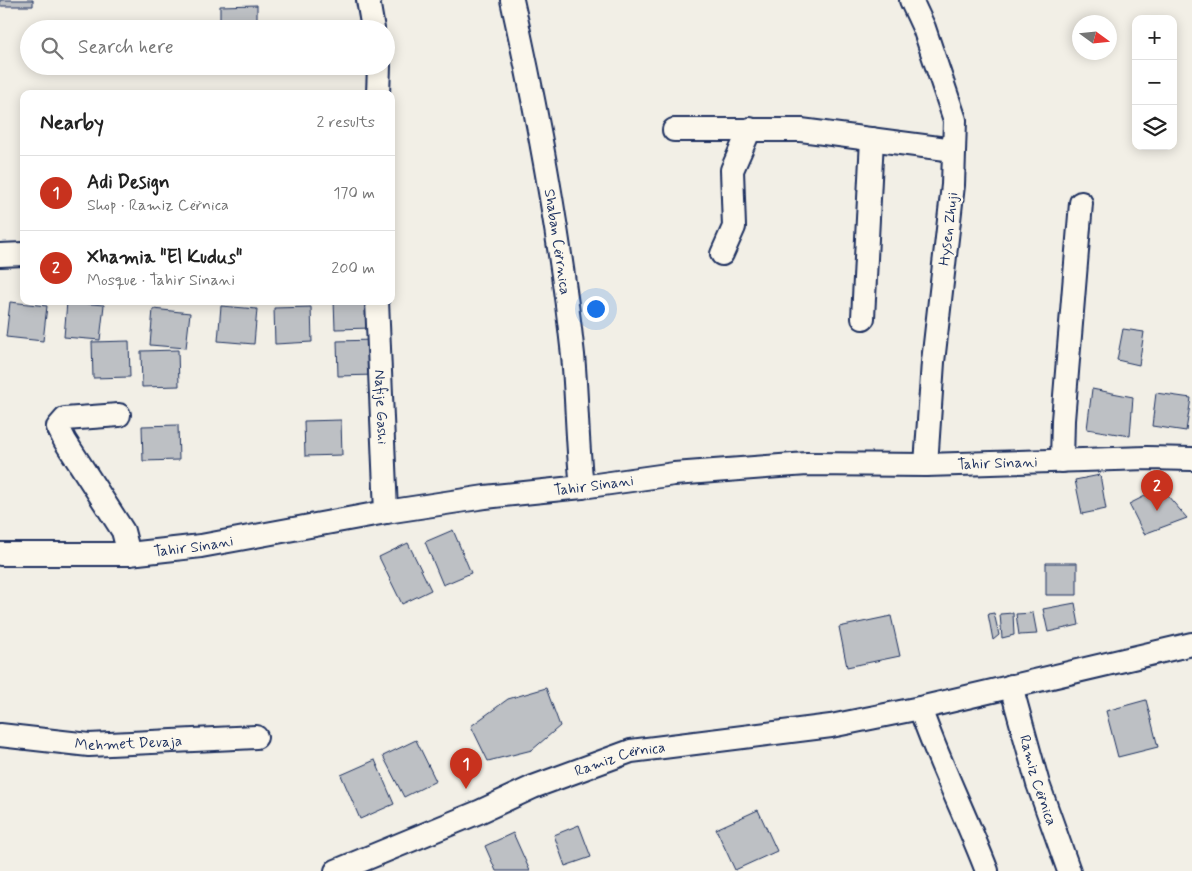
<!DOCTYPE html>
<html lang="en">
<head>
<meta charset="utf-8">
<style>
	:root { --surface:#fff; --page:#f2f2f2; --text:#222; --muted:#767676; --line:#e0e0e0; --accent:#c8321e }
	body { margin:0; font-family:Mynerve,sans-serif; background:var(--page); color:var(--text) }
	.controls { position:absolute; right:15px; top:15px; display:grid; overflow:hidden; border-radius:10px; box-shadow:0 2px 12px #0003 }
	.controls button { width:45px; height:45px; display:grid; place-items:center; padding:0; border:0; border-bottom:1px solid var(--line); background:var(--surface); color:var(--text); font:25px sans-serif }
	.compass { position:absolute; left:1072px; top:15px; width:45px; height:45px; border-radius:50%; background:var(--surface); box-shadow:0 2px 12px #0003; rotate:105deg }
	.you { position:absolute; left:595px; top:308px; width:18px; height:18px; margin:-12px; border:4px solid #fff; border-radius:50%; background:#1a73e8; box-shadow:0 0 0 8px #1a73e833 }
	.badge { display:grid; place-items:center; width:32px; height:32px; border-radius:50%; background:var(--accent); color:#fff; font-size:16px; font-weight:700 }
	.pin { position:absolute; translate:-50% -41px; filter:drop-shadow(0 1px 2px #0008) }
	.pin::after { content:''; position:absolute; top:26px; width:18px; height:15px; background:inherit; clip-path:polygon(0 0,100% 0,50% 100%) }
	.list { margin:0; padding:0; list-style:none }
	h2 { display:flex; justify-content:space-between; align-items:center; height:65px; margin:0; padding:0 20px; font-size:21px }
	h2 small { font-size:16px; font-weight:400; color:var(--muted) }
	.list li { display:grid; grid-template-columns:32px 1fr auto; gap:15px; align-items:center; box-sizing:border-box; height:75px; padding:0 20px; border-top:1px solid var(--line) }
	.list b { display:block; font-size:19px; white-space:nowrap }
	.list p { margin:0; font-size:16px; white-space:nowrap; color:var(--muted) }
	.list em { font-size:16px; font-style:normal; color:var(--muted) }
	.icon { flex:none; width:28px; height:28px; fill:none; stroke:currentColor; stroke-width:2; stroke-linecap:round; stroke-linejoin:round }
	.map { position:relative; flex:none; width:1192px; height:871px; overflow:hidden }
	.search { position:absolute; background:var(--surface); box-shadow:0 2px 12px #0003; left:20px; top:20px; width:375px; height:55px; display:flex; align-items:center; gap:12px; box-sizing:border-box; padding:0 18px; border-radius:28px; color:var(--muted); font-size:19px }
	.panel { position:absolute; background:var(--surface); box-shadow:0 2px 12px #0003; left:20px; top:90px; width:375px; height:215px; border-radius:10px }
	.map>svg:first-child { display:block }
</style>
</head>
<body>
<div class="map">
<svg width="1192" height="871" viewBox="0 0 1192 871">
	<rect width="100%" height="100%" fill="#f2efe6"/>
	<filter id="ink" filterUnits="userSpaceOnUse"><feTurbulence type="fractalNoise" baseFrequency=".02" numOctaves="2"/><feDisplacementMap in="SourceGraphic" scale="10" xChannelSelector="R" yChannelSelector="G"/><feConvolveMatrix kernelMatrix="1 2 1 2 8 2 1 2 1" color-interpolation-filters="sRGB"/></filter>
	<g filter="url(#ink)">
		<path fill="#bdc0c4" stroke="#1b2f5e" d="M 0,0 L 33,0 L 33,6 L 0,6 Z
			M 257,5 L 257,29 L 220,29 L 220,6 Z
			M 334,301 L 371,301 L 372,328 L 335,329 Z
			M 10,302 L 47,306 L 43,341 L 6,337 Z
			M 67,302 L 104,305 L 100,340 L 64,337 Z
			M 221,306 L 257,309 L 254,344 L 218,341 Z
			M 311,307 L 312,342 L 275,344 L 274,308 Z
			M 153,309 L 190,313 L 186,348 L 150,345 Z
			M 1123,329 L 1144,332 L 1139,365 L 1117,360 Z
			M 373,340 L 375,375 L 338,376 L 337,341 Z
			M 129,341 L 130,377 L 93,378 L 92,342 Z
			M 178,350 L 179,386 L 142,387 L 141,351 Z
			M 1092,389 L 1133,397 L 1130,436 L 1087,429 Z
			M 1156,393 L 1191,398 L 1186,431 L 1152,426 Z
			M 341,420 L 342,455 L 305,456 L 304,421 Z
			M 178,425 L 179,460 L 143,461 L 142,426 Z
			M 1100,475 L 1106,509 L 1082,514 L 1075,480 Z
			M 1161,488 L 1187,518 L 1144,534 L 1129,504 Z
			M 453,530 L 471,573 L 443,585 L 425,542 Z
			M 408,543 L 431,590 L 402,604 L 379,557 Z
			M 1046,563 L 1077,563 L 1077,595 L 1046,595 Z
			M 1075,603 L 1079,625 L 1048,632 L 1043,609 Z
			M 994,613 L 999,635 L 993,640 L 988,614 Z
			M 1013,613 L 1014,635 L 1002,638 L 1000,614 Z
			M 1033,613 L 1037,634 L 1019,635 L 1016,614 Z
			M 891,616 L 900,656 L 847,667 L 839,627 Z
			M 546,688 L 560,726 L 532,750 L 488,761 L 471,726 L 508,699 Z
			M 1146,700 L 1158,747 L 1118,757 L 1106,711 Z
			M 416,740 L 436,781 L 404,797 L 383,756 Z
			M 375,760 L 394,804 L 360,819 L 341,775 Z
			M 758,810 L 777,851 L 735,870 L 716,829 Z
			M 579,825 L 591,857 L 565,866 L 554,835 Z
			M 513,833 L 530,871 L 496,871 L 485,846 Z"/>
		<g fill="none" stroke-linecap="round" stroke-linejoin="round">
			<g stroke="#1b2f5e" stroke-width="26">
				<g id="minor">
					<path d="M 368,0 L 373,29"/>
					<path id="s1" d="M 512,0 C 538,116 560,236 573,355 C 577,399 577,443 582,487"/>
					<path d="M 911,0 L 924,28 L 955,120 L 953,185 L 933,362 L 926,465"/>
					<path d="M 378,94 L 379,66"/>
					<path d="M 674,130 L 801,130 L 954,150"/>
					<path d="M 722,254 L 734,227 L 732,170 L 750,129"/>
					<path d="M 0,255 L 24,254"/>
					<path id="s2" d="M 377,301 L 386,512"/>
					<path d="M 863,318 L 872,139"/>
					<path d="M 119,415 L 65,419 L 58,427 L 65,441 L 123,531 L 129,554"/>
					<path d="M 1062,461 L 1063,420 L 1081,203"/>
					<path id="s3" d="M 0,554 L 129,554 L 201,546 L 386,512 L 485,497 L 582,487 L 674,474 L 807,464 L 926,465 L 1147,458 L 1192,459"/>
					<path id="s4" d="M 1011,686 L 1038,784 L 1069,871"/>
					<path d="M 920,708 C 939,763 966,816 987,871"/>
					<path id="s5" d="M 0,735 L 89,745 L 256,737"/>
					<path id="s6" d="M 336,871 L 479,812 L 533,787 L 631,751 L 831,726 L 920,708 L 1192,644"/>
				</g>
			</g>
			<use href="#minor" stroke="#fbf7ec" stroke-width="22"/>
		</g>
	</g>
	<g text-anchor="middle" stroke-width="4.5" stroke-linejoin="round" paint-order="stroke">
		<g font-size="15" fill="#1b2f5e" stroke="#fbf7ec">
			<text transform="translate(948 229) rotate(-83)" y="5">Hysen Zhuji</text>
			<text dy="5" stroke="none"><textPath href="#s1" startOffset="246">Shaban Cërrnica</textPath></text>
			<text dy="5" stroke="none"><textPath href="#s2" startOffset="106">Nafije Gashi</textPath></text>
			<text dy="5" stroke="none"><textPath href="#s3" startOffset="1004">Tahir Sinani</textPath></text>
			<text dy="5" stroke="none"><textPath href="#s3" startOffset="599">Tahir Sinani</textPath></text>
			<text dy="5" stroke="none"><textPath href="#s3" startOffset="194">Tahir Sinani</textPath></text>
			<text dy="5" stroke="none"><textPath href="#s5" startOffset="129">Mehmet Devaja</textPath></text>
			<text dy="5" stroke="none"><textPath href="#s6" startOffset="306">Ramiz Cërnica</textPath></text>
			<text dy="5" stroke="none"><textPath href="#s4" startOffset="98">Ramiz Cërnica</textPath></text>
		</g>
	</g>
</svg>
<div class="controls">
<button>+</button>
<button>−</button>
<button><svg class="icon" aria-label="layers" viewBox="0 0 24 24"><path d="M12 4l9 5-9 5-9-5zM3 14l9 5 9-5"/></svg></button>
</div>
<svg class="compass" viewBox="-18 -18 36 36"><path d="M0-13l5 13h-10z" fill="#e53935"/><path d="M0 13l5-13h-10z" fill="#767676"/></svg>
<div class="you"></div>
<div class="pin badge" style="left:466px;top:789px">1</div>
<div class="pin badge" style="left:1157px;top:511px">2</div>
<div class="search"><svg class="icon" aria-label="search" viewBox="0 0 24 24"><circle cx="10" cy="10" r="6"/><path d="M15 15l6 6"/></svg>Search here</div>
<section class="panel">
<h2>Nearby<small>2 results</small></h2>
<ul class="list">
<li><span class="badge">1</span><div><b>Adi Design</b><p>Shop · Ramiz Cërnica</p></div><em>170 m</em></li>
<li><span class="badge">2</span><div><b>Xhamia &quot;El Kudus&quot;</b><p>Mosque · Tahir Sinani</p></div><em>200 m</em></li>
</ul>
</section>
</div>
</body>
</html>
